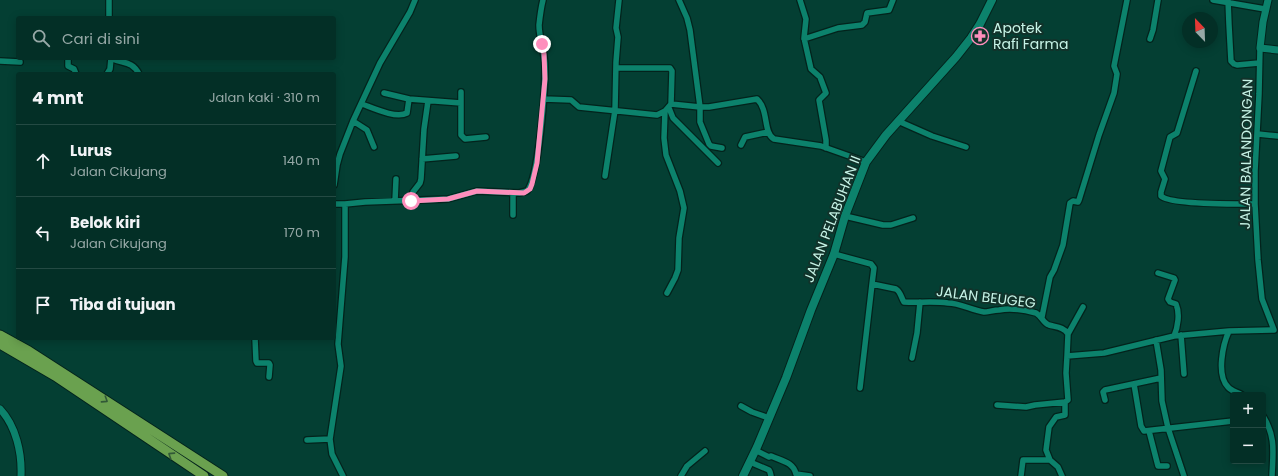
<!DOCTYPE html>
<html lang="id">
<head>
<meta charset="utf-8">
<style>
	:root { --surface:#032f26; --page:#0d372e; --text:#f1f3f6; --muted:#97a9a7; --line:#244a43 }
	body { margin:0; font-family:Poppins,sans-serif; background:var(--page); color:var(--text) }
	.controls { position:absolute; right:12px; bottom:12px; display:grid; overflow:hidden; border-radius:4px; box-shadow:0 2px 10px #0003 }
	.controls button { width:36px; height:36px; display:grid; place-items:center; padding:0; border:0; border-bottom:1px solid var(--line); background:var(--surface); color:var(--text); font:20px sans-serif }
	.compass { position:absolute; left:1182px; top:12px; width:36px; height:36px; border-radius:50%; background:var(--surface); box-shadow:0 2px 10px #0003; rotate:337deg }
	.stop { position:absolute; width:12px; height:12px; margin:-9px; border:3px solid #fe8ebc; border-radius:50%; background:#fff }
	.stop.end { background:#fe8ebc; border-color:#fff; box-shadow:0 1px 4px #0008 }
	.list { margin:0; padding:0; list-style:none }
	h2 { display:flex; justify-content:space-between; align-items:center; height:52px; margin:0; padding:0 16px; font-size:17px }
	h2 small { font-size:13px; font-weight:400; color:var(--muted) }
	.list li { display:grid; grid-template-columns:26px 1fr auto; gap:12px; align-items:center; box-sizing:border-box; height:72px; padding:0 16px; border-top:1px solid var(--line) }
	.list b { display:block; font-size:15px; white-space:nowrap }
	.list p { margin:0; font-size:13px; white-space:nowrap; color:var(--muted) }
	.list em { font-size:13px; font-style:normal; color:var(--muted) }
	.icon { flex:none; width:22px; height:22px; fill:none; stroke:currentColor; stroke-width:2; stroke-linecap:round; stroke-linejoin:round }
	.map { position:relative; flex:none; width:1278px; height:476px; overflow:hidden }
	.search { position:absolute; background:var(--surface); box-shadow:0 2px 10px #0003; left:16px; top:16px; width:320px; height:44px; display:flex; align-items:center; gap:10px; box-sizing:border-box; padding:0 14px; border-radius:4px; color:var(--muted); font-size:15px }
	.panel { position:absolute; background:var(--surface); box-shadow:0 2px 10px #0003; left:16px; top:72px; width:320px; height:268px; border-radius:4px }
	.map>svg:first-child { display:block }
</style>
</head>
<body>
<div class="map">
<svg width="1278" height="476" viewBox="0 0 1278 476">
	<rect width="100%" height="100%" fill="#043f33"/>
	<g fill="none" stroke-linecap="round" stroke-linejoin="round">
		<g stroke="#03231c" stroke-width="8">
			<path id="minor" d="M 679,0 L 687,18 L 690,30 L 700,107 L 709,107 L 757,99 C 769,110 763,133 774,139 L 821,146 L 866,162
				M 800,0 L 806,19 L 804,38 L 811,69 L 820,77 L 826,93 L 819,100 L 826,140 L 826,148
				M 1213,0 L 1265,9
				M 1228,0 L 1229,25 L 1231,61 L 1234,64 L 1237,65 L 1259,63
				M 109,18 L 109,0
				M 804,39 L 838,28 L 862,25 L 865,22 L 867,13 L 889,10 L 893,0
				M 1150,39 L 1153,30 L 1158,0
				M 68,58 L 68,66 L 74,69 L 76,74
				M 111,58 C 122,64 132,60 139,74
				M 0,61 L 20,62
				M 616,68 L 670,68 L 672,71 L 671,104
				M 1196,71 L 1177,133 L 1170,137 L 1161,171 L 1165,179 L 1161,192 L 1161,196 C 1170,205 1240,204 1255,204
				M 107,74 L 110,69 L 111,58
				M 384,93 L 409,99
				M 544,99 L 571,100 L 579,107 L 657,115 L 665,111 L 671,104 L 700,107 L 700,122 L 709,144 L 711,146 L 722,148
				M 461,103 L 461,135 L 465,139 L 486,137
				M 362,104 C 373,108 396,119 407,113 L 409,99 L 461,103 L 461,92
				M 669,108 L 673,118 L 718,163
				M 665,111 L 664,138 L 666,155 L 680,191 L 684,208 L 679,238 L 678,270 L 675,278 L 667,293
				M 353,121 L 367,130 L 374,147
				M 898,121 L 932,136 L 966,147
				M 1258,134 L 1278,136
				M 741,145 L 745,137 L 768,132
				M 422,159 L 456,156
				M 605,176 L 615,110 L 616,62 L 618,37 L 616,28 L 619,0
				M 334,185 L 337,165 L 340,154 L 353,121 L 380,63 L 410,12 L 415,0
				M 513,193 L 513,215
				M 395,201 L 396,179
				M 411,201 L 413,192 L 420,183 L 421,179 L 424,129 L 428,101
				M 334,204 L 345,204 L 365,202 L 448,199 L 477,191 L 519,193 L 527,191 C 539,178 545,88 545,67 C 545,53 539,38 539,25 C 540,16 541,8 543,0
				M 845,216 L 883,225 L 891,225 L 913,218
				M 834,254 L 871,264 L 874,268 L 872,284 L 896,289 C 901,292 901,298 904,302 C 919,303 933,301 948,303 C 960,303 971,310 984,312 C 988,312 994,310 999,310 C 1010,308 1025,310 1036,313 C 1042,316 1043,323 1049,325 C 1056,327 1064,327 1068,334 L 1067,356 L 1104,353 L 1174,336 L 1229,331
				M 1158,273 L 1174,278 L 1175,280 L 1168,299 L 1170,302 L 1176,304 C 1180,313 1178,327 1174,336
				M 1042,317 L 1050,277 L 1054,270 L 1063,245 L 1070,203 L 1073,201 L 1078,202 L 1079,200 L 1099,135 L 1114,93 L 1117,74 L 1114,66 L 1127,0
				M 1068,334 L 1083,307
				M 1181,335 L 1184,374
				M 255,338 L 256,361 L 257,363 L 269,363 L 270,365 L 269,377
				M 1156,340 L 1161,370 L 1162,401 L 1168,428 L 1184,476
				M 912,358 L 917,333 L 920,302
				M 1134,384 L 1141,426 L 1144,431 L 1233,421
				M 860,388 L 872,284
				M 1242,395 C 1237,392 1231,391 1228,387 C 1216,375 1223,344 1229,331 L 1274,330 L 1262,299 L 1258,260 L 1255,204 L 1255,171 L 1259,94 L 1260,48
				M 1105,400 L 1103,392 L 1105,390 L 1161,378
				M 997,405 L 1026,407 L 1035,405 L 1065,402
				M 741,406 L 752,412 L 769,418
				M 1263,416 C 1276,437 1273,452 1272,476
				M 1149,431 L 1158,466 L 1167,466
				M 307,440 L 330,439
				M 755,450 L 769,457 L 771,456 C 782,461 793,462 796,474 L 810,476
				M 750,462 L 769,470 L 770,472 L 771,476
				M 343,476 L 332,454 L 330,439 L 341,366 L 338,344 L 345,257 L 345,204
				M 681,476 L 687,466 L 705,451
				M 1021,476 L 1023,460 L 1050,460
				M 1062,476 L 1058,467 L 1050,460 L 1046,450 L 1049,427 L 1056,417 L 1065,415 L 1065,402 L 1068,400 L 1066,373 L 1067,356"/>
		</g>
		<g stroke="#03231c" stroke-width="9">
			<path id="tertiary" d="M 1268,0 L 1263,22 L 1260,48 L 1278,50
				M 0,409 C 16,426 22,453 21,476"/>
		</g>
		<g stroke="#03231c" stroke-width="10">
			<path id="secondary" d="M 743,476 L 757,447 L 786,378 L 811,310 L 834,254 L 845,216 L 866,162 L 886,135 L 956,57 L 971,38 L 980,24 L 992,0"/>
		</g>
		<g stroke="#03231c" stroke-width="11">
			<path id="primary" d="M 0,335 L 29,351 L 223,476
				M 0,344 L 55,376 L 204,476"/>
		</g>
		<use href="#minor" stroke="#0c826c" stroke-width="5.5"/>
		<use href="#tertiary" stroke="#0c826c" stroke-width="7"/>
		<use href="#secondary" stroke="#0c826c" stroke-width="8"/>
		<use href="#primary" stroke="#6aa14f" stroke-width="9"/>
	</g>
	<defs><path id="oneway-chevron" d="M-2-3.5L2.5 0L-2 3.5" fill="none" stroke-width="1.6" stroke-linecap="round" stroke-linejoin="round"/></defs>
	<g stroke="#315937">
		<use href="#oneway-chevron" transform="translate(105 400) rotate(33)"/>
		<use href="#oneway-chevron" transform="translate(171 455) rotate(-147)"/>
	</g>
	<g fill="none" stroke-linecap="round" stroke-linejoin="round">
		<path stroke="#fe8ebc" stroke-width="5" d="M 411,201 L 448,199 L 477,191 L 524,193 L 530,189 L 532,184 L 537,163 L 545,79 L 544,54 L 542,44"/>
	</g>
	<defs>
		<g id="pharmacy-ring" transform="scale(0.9)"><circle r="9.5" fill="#12322a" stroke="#fe8ebc" stroke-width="1.5"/><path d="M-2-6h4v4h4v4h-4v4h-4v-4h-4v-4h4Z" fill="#fe8ebc"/></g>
	</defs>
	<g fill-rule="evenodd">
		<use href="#pharmacy-ring" x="980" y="36"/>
	</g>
	<g text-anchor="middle" stroke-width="4" stroke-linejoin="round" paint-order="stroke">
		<g font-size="14" fill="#c7f4e7" stroke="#12322a" text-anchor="start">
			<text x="993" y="33">Apotek<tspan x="993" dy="16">Rafi Farma</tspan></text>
		</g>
		<g font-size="14" fill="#c7f4e7" stroke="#12322a">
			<text transform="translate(1246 154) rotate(-89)" y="5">JALAN BALANDONGAN</text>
			<text transform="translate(832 219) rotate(-69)" y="5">JALAN PELABUHAN II</text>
			<text transform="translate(986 297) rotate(7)" y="5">JALAN BEUGEG</text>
		</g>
	</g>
</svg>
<div class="controls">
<button>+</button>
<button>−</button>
</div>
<svg class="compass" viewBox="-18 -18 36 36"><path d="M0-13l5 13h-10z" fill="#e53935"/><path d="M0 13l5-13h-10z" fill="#97a9a7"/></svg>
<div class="stop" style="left:411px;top:201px"></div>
<div class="stop end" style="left:542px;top:44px"></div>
<div class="search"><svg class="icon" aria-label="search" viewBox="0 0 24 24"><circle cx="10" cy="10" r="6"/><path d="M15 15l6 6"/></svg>Cari di sini</div>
<section class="panel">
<h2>4 mnt<small>Jalan kaki · 310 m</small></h2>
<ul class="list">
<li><svg class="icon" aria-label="ahead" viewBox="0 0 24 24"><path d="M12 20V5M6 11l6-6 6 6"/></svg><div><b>Lurus</b><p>Jalan Cikujang</p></div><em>140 m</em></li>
<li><svg class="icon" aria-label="left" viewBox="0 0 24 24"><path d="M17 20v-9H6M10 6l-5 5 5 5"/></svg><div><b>Belok kiri</b><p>Jalan Cikujang</p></div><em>170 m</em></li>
<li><svg class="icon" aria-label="arrive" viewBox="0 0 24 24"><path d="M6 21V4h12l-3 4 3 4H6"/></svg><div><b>Tiba di tujuan</b></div></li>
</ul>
</section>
</div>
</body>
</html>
